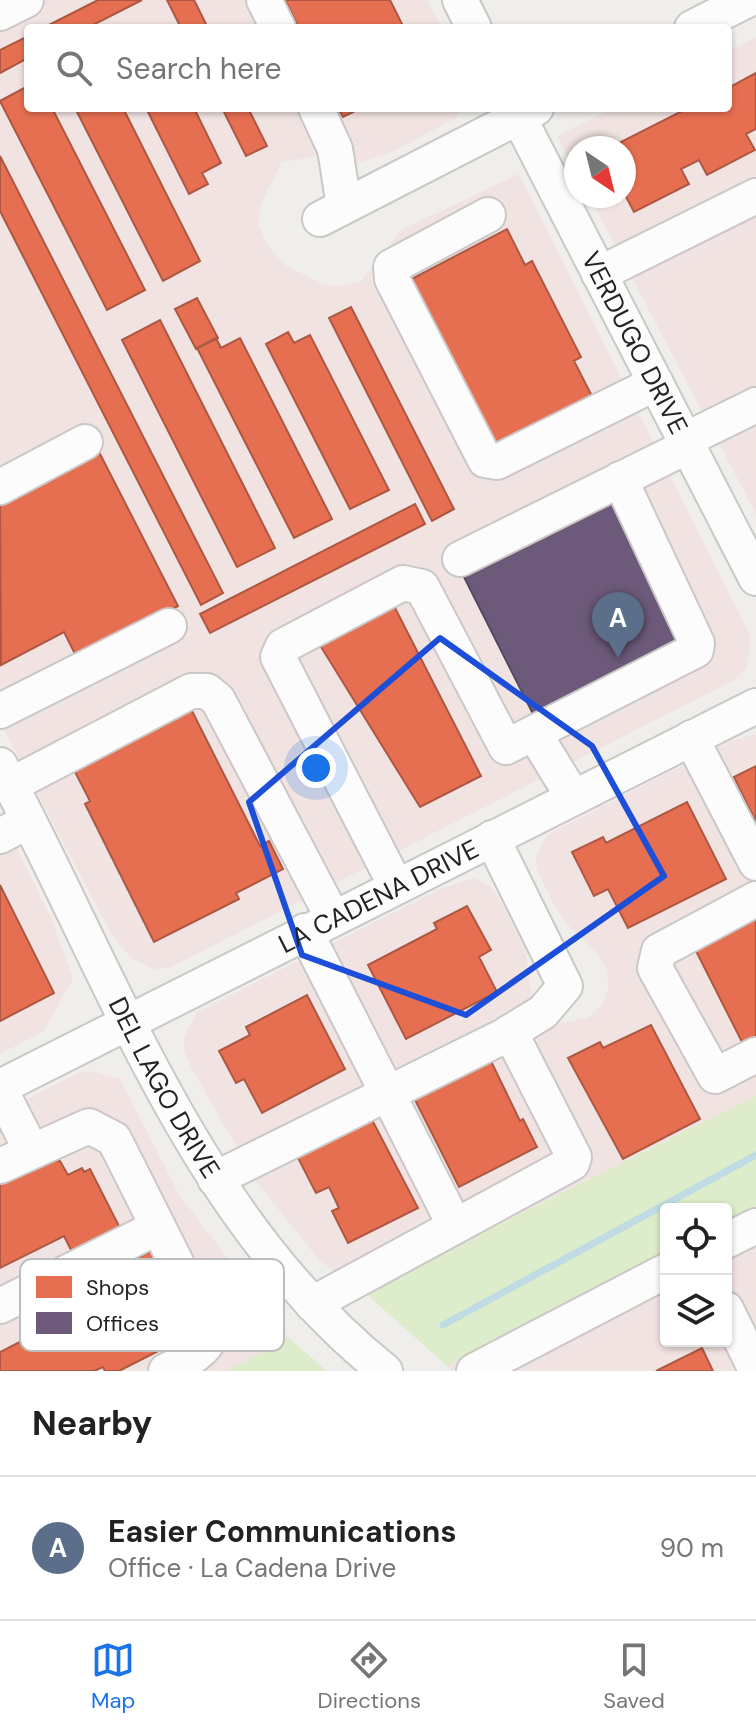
<!DOCTYPE html>
<html lang="en">
<head>
<meta charset="utf-8">
<style>
	:root { --surface:#fff; --page:#f6f6f6; --text:#222; --muted:#767676; --line:#e0e0e0; --accent:#1a73e8 }
	body { margin:0; font-family:"DM Sans",sans-serif; background:var(--page); color:var(--text) }
	.controls { position:absolute; right:24px; bottom:24px; display:grid; overflow:hidden; border-radius:8px; box-shadow:0 2px 6px #0004 }
	.controls button { width:72px; height:72px; display:grid; place-items:center; padding:0; border:0; border-bottom:2px solid var(--line); background:var(--surface); color:var(--text); font:40px sans-serif }
	.compass { position:absolute; left:564px; top:136px; width:72px; height:72px; border-radius:50%; background:var(--surface); box-shadow:0 2px 6px #0004; rotate:145deg }
	.you { position:absolute; left:316px; top:768px; width:28px; height:28px; margin:-20px; border:6px solid #fff; border-radius:50%; background:#1a73e8; box-shadow:0 0 0 12px #1a73e833 }
	.badge { display:grid; place-items:center; width:52px; height:52px; border-radius:50%; background:var(--accent); color:#fff; font-size:26px; font-weight:700 }
	.pin { position:absolute; translate:-50% -66px; filter:drop-shadow(0 2px 4px #0008) }
	.pin::after { content:''; position:absolute; top:42px; width:28px; height:24px; background:inherit; clip-path:polygon(0 0,100% 0,50% 100%) }
	.list { margin:0; padding:0; list-style:none }
	h2 { display:flex; justify-content:space-between; align-items:center; height:104px; margin:0; padding:0 32px; font-size:34px }
	h2 small { font-size:26px; font-weight:400; color:var(--muted) }
	.list li { display:grid; grid-template-columns:52px 1fr auto; gap:24px; align-items:center; box-sizing:border-box; height:144px; padding:0 32px; border-top:2px solid var(--line) }
	.list b { display:block; font-size:30px; white-space:nowrap }
	.list p { margin:0; font-size:26px; white-space:nowrap; color:var(--muted) }
	.list em { font-size:26px; font-style:normal; color:var(--muted) }
	.icon { flex:none; width:44px; height:44px; fill:none; stroke:currentColor; stroke-width:2; stroke-linecap:round; stroke-linejoin:round }
	.map { position:relative; flex:none; width:756px; height:1371px; overflow:hidden }
	.search { position:absolute; background:var(--surface); box-shadow:0 2px 6px #0004; left:24px; right:24px; top:24px; height:88px; display:flex; align-items:center; gap:20px; box-sizing:border-box; padding:0 28px; border-radius:8px; color:var(--muted); font-size:30px }
	.sheet { height:248px; background:var(--surface) }
	nav { display:flex; justify-content:space-around; align-items:center; box-sizing:border-box; height:112px; border-top:2px solid var(--line); background:var(--surface); font-size:22px; color:var(--muted) }
	nav a { display:grid; justify-items:center; gap:4px }
	nav .on { color:var(--accent) }
	.map>svg:first-child { display:block }
</style>
</head>
<body>
<div class="map">
<svg width="756" height="1371" viewBox="0 0 756 1371">
	<rect width="100%" height="100%" fill="#f0eeeb"/>
	<path fill="#f1e3e1" d="M 0,0 L 427,0 L 442,28 L 28,28 L 28,108 L 462,108 L 456,118 L 388,154 L 357,163 L 319,156 L 282,162 L 260,205 L 259,226 L 269,247 L 285,265 L 320,283 L 336,287 L 361,281 L 401,230 L 519,174 L 751,637 L 747,668 L 734,680 L 169,968 L 154,969 L 131,958 L 110,932 L 0,722 Z
		M 756,37 L 756,514 L 589,196 L 624,196 L 624,148 L 576,148 L 576,172 L 557,136 L 613,108 L 728,108 L 728,51 Z
		M 756,734 L 756,1096 L 363,1292 L 319,1260 L 258,1184 L 194,1073 L 184,1051 L 184,1037 L 197,1012 L 440,889 L 474,878 L 491,887 L 499,898 L 525,948 L 531,993 L 538,1010 L 555,1025 L 589,1017 L 603,1004 L 608,988 L 607,971 L 598,954 L 566,923 L 553,903 L 538,872 L 536,857 L 544,840 L 552,832 L 731,741 Z
		M 0,813 L 52,920 L 73,979 L 43,1032 L 0,1054 Z
		M 92,1071 L 120,1079 L 180,1196 L 289,1338 L 225,1371 L 0,1371 L 0,1113 L 78,1073 Z
		M 756,1206 L 756,1371 L 453,1371 L 447,1366 L 666,1252 L 666,1341 L 726,1341 L 726,1221 Z"/>
	<path fill="#ddeccb" d="M 756,1096 L 756,1206 L 726,1221 L 726,1209 L 666,1209 L 666,1252 L 447,1366 L 364,1292 Z
		M 289,1338 L 327,1371 L 225,1371 Z"/>
	<path fill="#e76f51" stroke="#ac5843" stroke-width="2" d="M 98,0 L 142,0 L 87,28 L 43,28 Z
		M 167,0 L 194,0 L 208,28 L 181,28 Z
		M 285,0 L 390,0 L 404,28 L 299,28 Z
		M 28,36 L 28,58 L 0,73 L 0,50 Z
		M 756,73 L 756,129 L 746,134 L 755,150 L 707,175 L 699,160 L 681,169 L 689,184 L 634,212 L 624,193 L 624,148 L 613,146 L 688,108 L 728,108 L 728,88 Z
		M 28,86 L 28,108 L 52,108 L 145,290 L 107,310 L 0,101 Z
		M 75,108 L 123,108 L 200,261 L 163,281 Z
		M 146,108 L 194,108 L 221,163 L 202,173 L 208,184 L 189,194 Z
		M 222,108 L 248,108 L 267,146 L 246,156 Z
		M 338,108 L 361,108 L 343,117 Z
		M 0,156 L 223,593 L 201,605 L 0,211 Z
		M 507,229 L 525,265 L 532,261 L 581,357 L 574,361 L 593,398 L 491,448 L 406,282 Z
		M 197,298 L 218,338 L 196,349 L 175,309 Z
		M 351,307 L 454,509 L 432,521 L 329,318 Z
		M 160,320 L 275,548 L 237,567 L 122,340 Z
		M 288,332 L 294,343 L 310,335 L 389,490 L 350,509 L 266,344 Z
		M 216,338 L 221,348 L 240,338 L 332,519 L 294,538 L 197,348 Z
		M 99,452 L 178,606 L 77,658 L 64,632 L 1,665 L 0,502 Z
		M 415,504 L 425,524 L 210,633 L 200,614 Z
		M 393,604 L 481,776 L 420,807 L 318,642 Z
		M 191,709 L 260,846 L 269,841 L 283,869 L 236,893 L 239,899 L 154,942 L 85,804 L 90,801 L 73,768 Z
		M 756,766 L 756,822 L 734,777 Z
		M 687,802 L 726,879 L 628,928 L 608,889 L 594,896 L 572,852 L 603,837 L 606,843 Z
		M 0,885 L 54,993 L 0,1021 Z
		M 467,906 L 491,950 L 479,957 L 497,992 L 406,1039 L 368,965 L 437,929 L 434,923 Z
		M 756,918 L 756,1037 L 743,1044 L 695,949 Z
		M 307,995 L 345,1069 L 262,1113 L 244,1079 L 236,1083 L 219,1051 L 250,1035 L 246,1027 Z
		M 651,1025 L 700,1119 L 623,1159 L 568,1058 L 600,1042 L 603,1048 Z
		M 488,1055 L 520,1121 L 523,1119 L 537,1147 L 459,1187 L 412,1094 Z
		M 370,1116 L 418,1208 L 348,1243 L 332,1211 L 339,1208 L 329,1187 L 316,1193 L 296,1154 Z
		M 56,1160 L 60,1161 L 68,1175 L 82,1168 L 84,1172 L 90,1169 L 121,1230 L 73,1254 L 64,1236 L 0,1268 L 0,1183 Z
		M 159,1247 L 190,1308 L 171,1318 L 180,1335 L 176,1338 L 178,1341 L 119,1371 L 105,1371 L 103,1367 L 94,1371 L 0,1371 L 0,1352 L 119,1291 L 109,1273 Z
		M 702,1348 L 713,1371 L 656,1371 Z"/>
	<path fill="#6d597a" stroke="#564860" stroke-width="2" d="M 612,497 L 686,644 L 536,720 L 462,573 Z"/>
	<g fill="none" stroke-linecap="round" stroke-linejoin="round">
		<path stroke="#bfdbe3" stroke-width="7" d="M 443,1325 L 756,1155"/>
		<g stroke="#c9c8c7" stroke-width="38">
			<g id="minor">
				<path d="M 264,0 L 278,28"/>
				<path d="M 460,0 L 474,28"/>
				<path d="M 0,13 L 26,0"/>
				<path d="M 692,28 L 747,0"/>
				<path d="M 316,108 L 335,149 L 344,206"/>
				<path id="s1" d="M 514,108 L 756,578"/>
				<path d="M 488,215 L 391,267 L 392,279 L 485,460 L 497,462 L 656,383"/>
				<path d="M 320,219 L 536,108"/>
				<path d="M 599,274 L 756,196"/>
				<path d="M 685,440 L 756,405"/>
				<path d="M 0,487 L 85,442"/>
				<path d="M 460,559 L 688,446"/>
				<path d="M 0,711 L 169,626"/>
				<path d="M 534,733 L 573,797"/>
				<path d="M 691,738 L 756,863"/>
				<path id="s2" d="M 0,765 C 113,975 193,1218 385,1371"/>
				<path d="M 11,785 L 191,691 L 207,691 L 218,700 L 333,918"/>
				<path d="M 0,836 L 28,821"/>
				<path d="M 396,886 L 278,657 L 283,646 L 403,583 L 422,587 L 506,747 L 696,650 L 697,643 L 620,479"/>
				<path d="M 756,899 L 659,951 L 655,968 L 715,1076 L 756,1055"/>
				<path d="M 305,931 L 455,1226"/>
				<path id="s3" d="M 0,1087 L 756,706"/>
				<path d="M 0,1089 L 31,1150"/>
				<path d="M 0,1166 L 89,1126 L 114,1139 L 212,1334 C 204,1354 184,1362 166,1371"/>
				<path d="M 215,1179 L 504,1036 L 543,1012 L 565,986 L 492,838"/>
				<path d="M 726,1241 L 756,1226"/>
				<path d="M 312,1304 L 572,1163 L 574,1157 L 510,1032"/>
				<path d="M 0,1306 L 158,1227"/>
				<path d="M 726,1309 L 756,1370"/>
				<path d="M 474,1371 L 666,1271"/>
			</g>
		</g>
		<use href="#minor" stroke="#fdfcfc" stroke-width="34"/>
	</g>
	<path fill="none" stroke="#1d4ed8" stroke-width="6" stroke-linejoin="round" d="M 440,638 L 592,746 L 664,876 L 466,1015 L 302,955 L 249,802 Z"/>
	<g text-anchor="middle" stroke-width="8" stroke-linejoin="round" paint-order="stroke">
		<g font-size="26" fill="#222" stroke="#fff">
			<text dy="9" stroke="none"><textPath href="#s1" startOffset="264">VERDUGO DRIVE</textPath></text>
			<text dy="9" stroke="none"><textPath href="#s3" startOffset="424">LA CADENA DRIVE</textPath></text>
			<text dy="9" stroke="none"><textPath href="#s2" startOffset="362">DEL LAGO DRIVE</textPath></text>
		</g>
	</g>
	<rect x="20" y="1259" width="264" height="92" rx="12" fill="#fff" stroke="#bdbdbd" stroke-width="2"/>
	<rect x="36" y="1276" width="36" height="22" fill="#e76f51"/>
	<rect x="36" y="1312" width="36" height="22" fill="#6d597a"/>
	<g font-size="22" fill="#222">
		<text x="86" y="1295">Shops</text>
		<text x="86" y="1331">Offices</text>
	</g>
</svg>
<div class="controls">
<button><svg class="icon" aria-label="locate" viewBox="0 0 24 24"><circle cx="12" cy="12" r="6"/><path d="M12 2v4M12 18v4M2 12h4M18 12h4"/></svg></button>
<button><svg class="icon" aria-label="layers" viewBox="0 0 24 24"><path d="M12 4l9 5-9 5-9-5zM3 14l9 5 9-5"/></svg></button>
</div>
<svg class="compass" viewBox="-18 -18 36 36"><path d="M0-13l5 13h-10z" fill="#e53935"/><path d="M0 13l5-13h-10z" fill="#767676"/></svg>
<div class="you"></div>
<div class="pin badge" style="left:618px;top:658px;background:#5c6f8a">A</div>
<div class="search"><svg class="icon" aria-label="search" viewBox="0 0 24 24"><circle cx="10" cy="10" r="6"/><path d="M15 15l6 6"/></svg>Search here</div>
</div>
<section class="sheet">
<h2>Nearby<small></small></h2>
<ul class="list">
<li><span class="badge" style="background:#5c6f8a">A</span><div><b>Easier Communications</b><p>Office · La Cadena Drive</p></div><em>90 m</em></li>
</ul>
</section>
<nav>
<a class="on"><svg class="icon" aria-label="map" viewBox="0 0 24 24"><path d="M3 6l6-2 6 2 6-2v14l-6 2-6-2-6 2zM9 4v14M15 6v14"/></svg>Map</a>
<a><svg class="icon" aria-label="directions" viewBox="0 0 24 24"><path d="M12 3l9 9-9 9-9-9zM9 14v-3h6M13 9l2 2-2 2"/></svg>Directions</a>
<a><svg class="icon" aria-label="saved" viewBox="0 0 24 24"><path d="M7 4h10v16l-5-4-5 4z"/></svg>Saved</a>
</nav>
</body>
</html>
